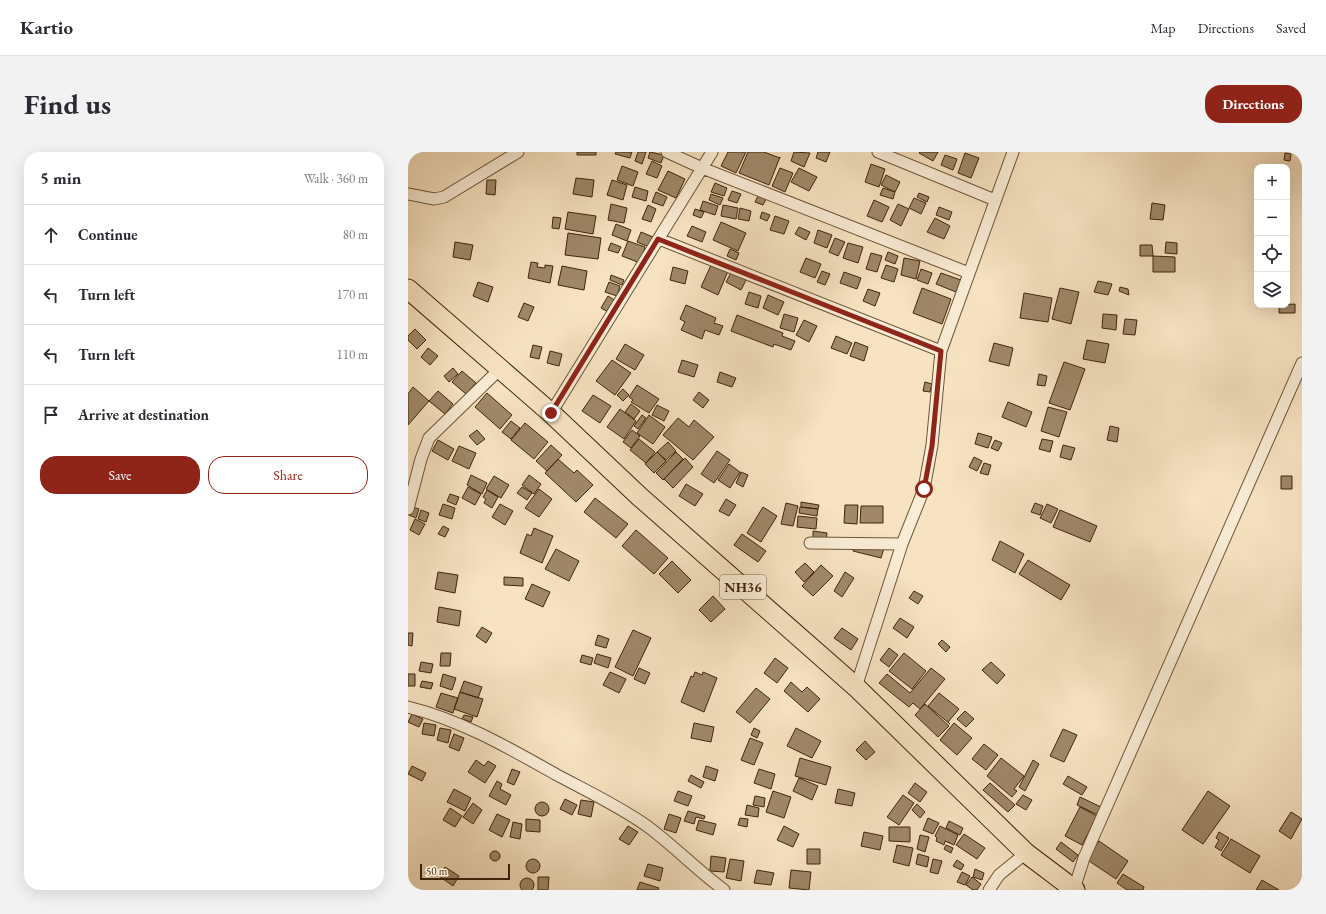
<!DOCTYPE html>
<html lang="en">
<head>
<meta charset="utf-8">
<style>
	:root { --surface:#fff; --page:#f2f2f3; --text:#2b2b33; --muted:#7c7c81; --line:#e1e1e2; --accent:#8f2418 }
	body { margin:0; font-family:"EB Garamond",serif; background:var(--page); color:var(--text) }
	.controls { position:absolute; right:12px; top:12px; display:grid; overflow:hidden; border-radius:8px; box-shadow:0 4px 16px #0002 }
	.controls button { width:36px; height:36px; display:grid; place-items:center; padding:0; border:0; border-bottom:1px solid var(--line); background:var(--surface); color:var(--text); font:20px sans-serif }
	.scale { position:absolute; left:12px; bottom:10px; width:90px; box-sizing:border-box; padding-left:4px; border:2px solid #412509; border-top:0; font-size:11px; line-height:14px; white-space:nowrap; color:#412509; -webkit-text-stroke:3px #faedd7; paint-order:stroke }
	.stop { position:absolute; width:12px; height:12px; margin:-9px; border:3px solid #8f2418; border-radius:50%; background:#fff }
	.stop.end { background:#8f2418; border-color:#fff; box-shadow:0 1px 4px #0008 }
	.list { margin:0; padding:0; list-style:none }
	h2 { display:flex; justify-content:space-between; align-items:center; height:52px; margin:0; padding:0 16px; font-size:17px }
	h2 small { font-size:13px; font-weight:400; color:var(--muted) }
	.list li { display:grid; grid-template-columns:26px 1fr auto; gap:12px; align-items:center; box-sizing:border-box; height:60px; padding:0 16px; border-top:1px solid var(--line) }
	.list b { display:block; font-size:15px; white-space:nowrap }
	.list em { font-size:13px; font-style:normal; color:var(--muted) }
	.actions { display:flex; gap:8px; padding:12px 16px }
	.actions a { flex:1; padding:9px 0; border:1px solid var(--accent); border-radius:16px; text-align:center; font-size:14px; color:var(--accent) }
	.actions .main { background:var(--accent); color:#fff }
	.icon { flex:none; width:22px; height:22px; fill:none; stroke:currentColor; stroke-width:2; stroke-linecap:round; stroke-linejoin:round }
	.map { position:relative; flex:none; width:894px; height:738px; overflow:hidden; border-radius:16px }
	header { display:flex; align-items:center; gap:24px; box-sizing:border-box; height:56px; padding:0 20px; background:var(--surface); border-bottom:1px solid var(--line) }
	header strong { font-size:19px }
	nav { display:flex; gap:22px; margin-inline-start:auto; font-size:14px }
	.intro { display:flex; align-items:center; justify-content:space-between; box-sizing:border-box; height:96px; padding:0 24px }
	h1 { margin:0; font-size:28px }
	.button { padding:10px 18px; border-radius:16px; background:var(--accent); color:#fff; font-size:14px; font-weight:700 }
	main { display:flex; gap:24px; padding:0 24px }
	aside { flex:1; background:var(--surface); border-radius:16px; box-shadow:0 4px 16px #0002 }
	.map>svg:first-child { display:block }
</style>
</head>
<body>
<header>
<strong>Kartio</strong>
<nav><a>Map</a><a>Directions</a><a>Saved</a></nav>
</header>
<div class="intro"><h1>Find us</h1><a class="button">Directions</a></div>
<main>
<aside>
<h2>5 min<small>Walk · 360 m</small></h2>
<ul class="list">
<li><svg class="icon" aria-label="ahead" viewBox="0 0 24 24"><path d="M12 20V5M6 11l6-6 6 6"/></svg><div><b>Continue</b></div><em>80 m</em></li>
<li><svg class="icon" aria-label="left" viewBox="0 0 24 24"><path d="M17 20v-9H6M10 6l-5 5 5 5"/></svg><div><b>Turn left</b></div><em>170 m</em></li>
<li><svg class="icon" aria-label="left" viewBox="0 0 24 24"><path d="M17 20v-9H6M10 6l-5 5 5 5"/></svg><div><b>Turn left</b></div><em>110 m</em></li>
<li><svg class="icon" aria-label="arrive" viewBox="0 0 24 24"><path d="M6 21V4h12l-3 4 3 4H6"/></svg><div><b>Arrive at destination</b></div></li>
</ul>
<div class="actions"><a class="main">Save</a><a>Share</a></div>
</aside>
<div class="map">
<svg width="894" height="738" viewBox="0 0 894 738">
	<rect width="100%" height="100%" fill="#f7e3c2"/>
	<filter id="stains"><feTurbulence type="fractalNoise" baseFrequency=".005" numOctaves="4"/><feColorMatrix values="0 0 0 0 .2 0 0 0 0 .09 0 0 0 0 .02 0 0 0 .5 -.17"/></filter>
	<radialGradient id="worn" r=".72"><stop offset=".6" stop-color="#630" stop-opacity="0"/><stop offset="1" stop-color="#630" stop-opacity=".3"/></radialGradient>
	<path fill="#a08869" stroke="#412509" d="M 169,0 L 188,0 L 188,3 L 169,3 Z
		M 208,0 L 224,0 L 222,6 L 207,2 Z
		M 230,0 L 238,0 L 234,12 L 227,9 Z
		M 242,0 L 256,3 L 253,11 L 240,6 Z
		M 320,0 L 338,0 L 328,21 L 313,14 Z
		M 340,0 L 356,0 L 372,6 L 372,5 L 361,33 L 331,21 Z
		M 386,0 L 402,1 L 396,15 L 383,9 Z
		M 410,0 L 422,0 L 418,10 L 408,6 Z
		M 512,0 L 530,0 L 525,9 L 511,1 Z
		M 557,1 L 571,6 L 563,26 L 550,21 Z
		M 877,1 L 883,2 L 882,9 L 876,8 Z
		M 537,3 L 549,7 L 545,18 L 533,13 Z
		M 244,9 L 254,14 L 249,26 L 238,22 Z
		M 463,12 L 477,17 L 471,35 L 457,30 Z
		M 214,14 L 230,20 L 225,34 L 209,28 Z
		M 372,16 L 385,21 L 377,40 L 364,34 Z
		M 391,16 L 409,25 L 401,39 L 383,30 Z
		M 260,19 L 277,27 L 268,46 L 250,38 Z
		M 478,23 L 492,30 L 487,40 L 473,33 Z
		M 168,26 L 186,28 L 184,45 L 165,42 Z
		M 79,28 L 88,28 L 87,43 L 78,42 Z
		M 204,28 L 219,33 L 215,48 L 199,43 Z
		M 307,31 L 319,36 L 316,44 L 303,40 Z
		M 227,35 L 240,39 L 238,49 L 224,45 Z
		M 475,36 L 487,40 L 485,47 L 472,43 Z
		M 324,39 L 333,42 L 329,51 L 320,48 Z
		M 248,40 L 259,45 L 255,54 L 244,50 Z
		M 511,41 L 521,45 L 519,50 L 509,45 Z
		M 303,42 L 315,46 L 312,53 L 301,48 Z
		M 350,44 L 358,47 L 355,53 L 347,50 Z
		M 506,46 L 518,51 L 513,62 L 501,56 Z
		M 466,48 L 481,55 L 474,70 L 459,64 Z
		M 295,49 L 310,54 L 307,63 L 292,58 Z
		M 744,51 L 757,53 L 755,68 L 742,67 Z
		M 203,52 L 219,56 L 216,71 L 200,68 Z
		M 490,52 L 501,57 L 493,74 L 482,68 Z
		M 240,53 L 248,57 L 243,70 L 234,67 Z
		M 315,53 L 330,56 L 328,67 L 313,64 Z
		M 531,55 L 544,60 L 541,68 L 528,63 Z
		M 332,56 L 343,59 L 341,69 L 330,67 Z
		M 287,57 L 296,60 L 293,66 L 285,63 Z
		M 160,60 L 188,64 L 185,82 L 157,77 Z
		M 354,60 L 362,63 L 359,69 L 352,66 Z
		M 367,64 L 381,69 L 376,82 L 362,78 Z
		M 145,65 L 153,66 L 151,77 L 144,76 Z
		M 527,66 L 542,74 L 536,87 L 519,80 Z
		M 313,70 L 338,81 L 330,99 L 305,88 Z
		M 208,72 L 223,78 L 219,89 L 204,83 Z
		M 284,74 L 298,80 L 294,90 L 279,84 Z
		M 391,75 L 402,80 L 398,88 L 387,82 Z
		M 410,78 L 424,83 L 419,96 L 406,91 Z
		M 233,80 L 245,85 L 241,95 L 229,90 Z
		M 160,81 L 193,86 L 190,107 L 157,103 Z
		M 427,86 L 437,90 L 430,104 L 421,100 Z
		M 220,89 L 237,95 L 232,111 L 214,104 Z
		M 47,90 L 65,93 L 62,108 L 45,105 Z
		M 758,90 L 769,91 L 769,102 L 757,101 Z
		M 203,91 L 213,95 L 210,101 L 200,98 Z
		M 440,91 L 455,95 L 450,111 L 435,106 Z
		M 732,93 L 744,93 L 745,104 L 732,104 Z
		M 322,97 L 331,101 L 328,108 L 319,104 Z
		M 480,100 L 490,104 L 487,112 L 477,108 Z
		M 463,101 L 474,104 L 469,120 L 458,117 Z
		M 745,104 L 767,105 L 767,120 L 745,120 Z
		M 398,106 L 413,112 L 407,126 L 392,120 Z
		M 496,106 L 512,109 L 508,127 L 493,123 Z
		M 123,110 L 130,111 L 129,115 L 137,116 L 137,113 L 145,114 L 142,131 L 120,126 Z
		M 304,111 L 320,119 L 310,143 L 293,135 Z
		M 478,113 L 490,117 L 486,130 L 473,126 Z
		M 154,114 L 179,119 L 176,138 L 150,133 Z
		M 265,115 L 280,119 L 277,132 L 262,128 Z
		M 325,117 L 340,124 L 333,138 L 318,130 Z
		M 513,117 L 524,121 L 520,132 L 509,128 Z
		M 414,119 L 422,122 L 417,133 L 409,130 Z
		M 436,120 L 453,126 L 449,137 L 432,131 Z
		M 533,121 L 553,128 L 548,140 L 528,132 Z
		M 203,123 L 216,128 L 214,133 L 202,128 Z
		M 690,129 L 704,132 L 700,143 L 686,140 Z
		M 70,130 L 85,135 L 80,150 L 65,144 Z
		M 201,130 L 212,134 L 209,144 L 197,140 Z
		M 712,135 L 720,137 L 721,143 L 711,139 Z
		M 514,136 L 543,147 L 534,172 L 505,161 Z
		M 652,136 L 671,140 L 663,172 L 644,167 Z
		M 460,137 L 472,141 L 467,154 L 455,149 Z
		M 341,140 L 353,144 L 350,156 L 337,152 Z
		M 616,141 L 644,146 L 640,170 L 612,166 Z
		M 360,143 L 376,150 L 370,163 L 355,156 Z
		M 200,144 L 208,149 L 202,161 L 193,156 Z
		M 116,151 L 126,155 L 120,169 L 110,165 Z
		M 887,152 L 887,161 L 871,161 L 871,153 Z
		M 278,153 L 308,166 L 306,171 L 315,174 L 311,183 L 297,178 L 294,187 L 273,178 L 277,170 L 272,167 Z
		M 376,162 L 390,166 L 386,180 L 372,176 Z
		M 695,162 L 709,163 L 708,178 L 694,176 Z
		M 329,163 L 375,181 L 374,184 L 387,189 L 383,198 L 366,192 L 365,195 L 323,179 Z
		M 717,167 L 729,168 L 727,183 L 715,182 Z
		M 396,168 L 409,174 L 401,190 L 388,183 Z
		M 7,177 L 18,188 L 9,197 L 0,188 L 0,184 Z
		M 428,184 L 444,191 L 439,202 L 423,196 Z
		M 679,188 L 701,192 L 697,211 L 675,207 Z
		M 447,190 L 460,195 L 456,209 L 442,204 Z
		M 586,191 L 605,196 L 601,214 L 581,209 Z
		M 217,192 L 236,203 L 227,218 L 208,207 Z
		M 125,193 L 134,195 L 131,207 L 122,205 Z
		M 20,196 L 30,204 L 22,213 L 13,205 Z
		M 142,199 L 154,202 L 151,214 L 139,211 Z
		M 204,208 L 223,221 L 207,243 L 188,229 Z
		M 274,208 L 290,213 L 286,225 L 270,220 Z
		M 656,210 L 677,217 L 662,258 L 641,251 Z
		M 45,216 L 50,222 L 41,230 L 36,224 Z
		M 54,219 L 68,231 L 58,242 L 44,230 Z
		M 312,220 L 328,226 L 324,235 L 309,230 Z
		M 631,222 L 639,224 L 637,234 L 629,233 Z
		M 517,230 L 524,232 L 522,240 L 515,239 Z
		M 229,233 L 251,247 L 241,261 L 223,250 L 225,248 L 221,245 Z
		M 5,235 L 21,249 L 0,273 L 0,242 Z
		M 215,237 L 221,243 L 215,249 L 209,243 Z
		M 30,239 L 45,252 L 37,262 L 21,249 Z
		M 291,240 L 301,248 L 295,256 L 285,248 Z
		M 79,241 L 104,263 L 92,277 L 67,255 Z
		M 185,243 L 203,254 L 192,271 L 174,259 Z
		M 600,250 L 624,260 L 618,275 L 594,265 Z
		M 223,252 L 232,259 L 226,267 L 217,260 Z
		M 249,253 L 261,259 L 256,269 L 244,263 Z
		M 640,255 L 659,260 L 651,285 L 633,279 Z
		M 212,257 L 228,269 L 216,287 L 199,275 Z
		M 234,263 L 238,266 L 230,277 L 226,274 Z
		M 241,263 L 257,275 L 245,292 L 229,281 Z
		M 270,266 L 281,275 L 286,268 L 306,285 L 285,308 L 255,283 Z
		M 103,269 L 112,276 L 103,287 L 94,280 Z
		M 117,271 L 140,290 L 126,307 L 103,288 Z
		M 702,274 L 711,276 L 709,290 L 699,288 Z
		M 69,278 L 77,287 L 69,293 L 61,284 Z
		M 224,278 L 232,284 L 223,296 L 215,290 Z
		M 570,281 L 584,285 L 580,296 L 567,292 Z
		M 231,287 L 247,300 L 238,311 L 222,298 Z
		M 634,287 L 645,289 L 642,300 L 631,297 Z
		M 30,288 L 46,297 L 40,308 L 24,299 Z
		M 587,288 L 594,291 L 590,299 L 583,296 Z
		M 260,290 L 268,299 L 258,308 L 249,300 Z
		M 143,293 L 154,303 L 139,319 L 128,309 Z
		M 655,293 L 667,296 L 663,308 L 652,305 Z
		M 51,294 L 68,301 L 61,317 L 44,309 Z
		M 309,299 L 322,308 L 306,331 L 293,322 Z
		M 249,300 L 258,309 L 246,321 L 237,312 Z
		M 268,300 L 275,307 L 255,328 L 248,321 Z
		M 566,305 L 574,309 L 569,319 L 561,315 Z
		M 277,306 L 285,315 L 265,336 L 256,327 Z
		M 150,307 L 166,321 L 169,318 L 185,333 L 168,350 L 137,321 Z
		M 576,311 L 583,313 L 580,323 L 572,321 Z
		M 321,312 L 332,320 L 322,336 L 310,328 Z
		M 333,320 L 340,323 L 335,335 L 328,331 Z
		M 63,323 L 79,331 L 74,342 L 59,333 Z
		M 121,323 L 133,332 L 126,342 L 114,333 Z
		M 86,324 L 101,333 L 93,346 L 78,337 Z
		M 873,324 L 884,324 L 884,337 L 873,337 Z
		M 278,332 L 295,342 L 287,354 L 271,344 Z
		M 60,335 L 73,342 L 67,353 L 54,346 Z
		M 114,335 L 124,341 L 119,348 L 109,341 Z
		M 131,337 L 144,347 L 131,365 L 117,356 Z
		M 79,338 L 90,345 L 84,356 L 76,351 L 78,347 L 75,345 Z
		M 42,342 L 51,345 L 48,353 L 39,349 Z
		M 187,346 L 220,372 L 208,386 L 176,360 Z
		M 318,347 L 328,353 L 321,364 L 311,359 Z
		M 393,350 L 411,353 L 410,357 L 393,355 Z
		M 378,351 L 390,354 L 385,374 L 373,372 Z
		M 627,351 L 635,354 L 632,363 L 623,360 Z
		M 35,352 L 47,356 L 44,367 L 31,363 Z
		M 92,352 L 105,359 L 97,373 L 84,365 Z
		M 639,352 L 650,357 L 643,371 L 632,366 Z
		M 437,353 L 450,353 L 449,372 L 436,371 Z
		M 453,354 L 475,354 L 475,371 L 452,371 Z
		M 4,355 L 11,357 L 8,366 L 1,363 Z
		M 355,355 L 369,364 L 353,390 L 339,381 Z
		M 392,355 L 410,357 L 409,364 L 391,361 Z
		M 13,358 L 21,361 L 18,370 L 10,367 Z
		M 652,358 L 689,374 L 682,390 L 645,375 Z
		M 390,364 L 409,366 L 408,377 L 389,375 Z
		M 7,367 L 17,372 L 11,383 L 2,378 Z
		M 35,374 L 41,377 L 37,385 L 30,382 Z
		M 126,376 L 145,384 L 134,411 L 112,401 L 119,382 L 123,384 Z
		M 228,378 L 260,406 L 246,422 L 214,394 Z
		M 405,379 L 419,381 L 418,389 L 405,387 Z
		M 334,382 L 358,399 L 350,410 L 326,393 Z
		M 448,388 L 476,396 L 473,406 L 445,399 Z
		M 592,389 L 616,402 L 607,421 L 584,408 Z
		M 148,397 L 171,409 L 161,429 L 137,417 Z
		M 620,408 L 662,433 L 653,448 L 611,422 Z
		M 264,409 L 283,428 L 270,441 L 251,422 Z
		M 397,411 L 406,420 L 396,430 L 387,420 Z
		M 413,413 L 425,424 L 405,444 L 394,434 Z
		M 30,420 L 50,423 L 47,441 L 27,437 Z
		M 437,420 L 446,426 L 434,445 L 426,439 Z
		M 96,425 L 115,426 L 115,434 L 96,433 Z
		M 124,432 L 142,440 L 135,455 L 117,447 Z
		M 506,439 L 515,444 L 510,452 L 501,446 Z
		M 305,444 L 317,457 L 303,470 L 291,458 Z
		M 31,455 L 53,459 L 51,474 L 29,470 Z
		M 492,466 L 506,475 L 499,486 L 485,476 Z
		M 74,475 L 84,481 L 78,491 L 68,484 Z
		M 434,476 L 450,487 L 443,498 L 426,486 Z
		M 225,478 L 243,486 L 225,524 L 207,515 Z
		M 0,481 L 5,481 L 4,494 L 0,493 Z
		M 190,483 L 201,487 L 198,496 L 187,493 Z
		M 534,488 L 542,495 L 538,500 L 530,492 Z
		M 481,496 L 490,503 L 481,515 L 472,508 Z
		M 33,501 L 43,501 L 42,514 L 32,514 Z
		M 496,501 L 518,519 L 504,537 L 481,519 Z
		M 189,502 L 203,506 L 200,516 L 186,511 Z
		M 174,503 L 185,506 L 183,513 L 172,510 Z
		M 367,506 L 380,516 L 369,531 L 356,521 Z
		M 13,510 L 25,512 L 23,521 L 11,519 Z
		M 583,510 L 597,523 L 589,532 L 574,518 Z
		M 231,516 L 242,521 L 237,532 L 226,527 Z
		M 523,516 L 537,527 L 512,557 L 505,551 L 501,555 L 471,531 L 479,522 L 502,541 Z
		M 202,520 L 218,527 L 211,541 L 195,533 Z
		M 287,520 L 294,523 L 295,520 L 309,526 L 296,560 L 273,550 L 283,524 L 285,525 Z
		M 0,522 L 7,522 L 7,534 L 0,534 Z
		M 35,522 L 48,526 L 44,538 L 32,534 Z
		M 14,529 L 25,531 L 23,537 L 12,535 Z
		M 56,529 L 74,535 L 70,546 L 52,540 Z
		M 383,530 L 394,540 L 399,535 L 412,547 L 400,560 L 376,539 Z
		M 348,536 L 362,547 L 342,571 L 328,560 Z
		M 52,540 L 75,547 L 69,565 L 46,557 Z
		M 33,541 L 50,546 L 45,561 L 28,555 Z
		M 531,541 L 551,557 L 540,570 L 542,572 L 520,554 Z
		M 517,552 L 541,574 L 530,585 L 507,563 Z
		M 557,559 L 566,567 L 558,575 L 549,567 Z
		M 4,562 L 15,567 L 11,575 L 0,570 Z
		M 56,563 L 65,565 L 63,570 L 54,567 Z
		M 16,571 L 28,573 L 26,584 L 14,582 Z
		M 286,571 L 306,575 L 303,590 L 283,586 Z
		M 546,571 L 564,586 L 549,603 L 532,588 Z
		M 32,576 L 43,578 L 40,591 L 29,588 Z
		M 346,576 L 352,579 L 349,586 L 343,583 Z
		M 388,576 L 413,589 L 404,606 L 379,594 Z
		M 655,577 L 669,583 L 656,610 L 642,604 Z
		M 46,582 L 56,586 L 51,599 L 41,595 Z
		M 342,586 L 355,591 L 346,613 L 333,608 Z
		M 457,589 L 467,600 L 458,608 L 448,598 Z
		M 576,592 L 590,603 L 578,618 L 564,607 Z
		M 392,606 L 423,615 L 418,633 L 387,624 Z
		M 593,606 L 616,624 L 606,637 L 609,639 L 604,645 L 579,624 Z
		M 68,608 L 76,614 L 80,609 L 88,614 L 77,631 L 60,620 Z
		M 625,608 L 631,612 L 617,639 L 611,635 Z
		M 4,614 L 18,621 L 14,629 L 0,622 Z
		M 298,614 L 310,618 L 307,629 L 295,625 Z
		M 104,617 L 112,620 L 106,633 L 99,630 Z
		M 351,617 L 367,622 L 363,637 L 346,631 Z
		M 283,623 L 296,630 L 293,636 L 280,629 Z
		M 660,624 L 679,635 L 674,643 L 655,632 Z
		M 391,626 L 410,634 L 404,648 L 385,639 Z
		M 89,629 L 94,632 L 92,637 L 103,643 L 98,653 L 81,644 Z
		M 507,631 L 519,640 L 512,650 L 500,641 Z
		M 582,631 L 607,653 L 600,660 L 575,638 Z
		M 46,637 L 63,646 L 57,659 L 39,650 Z
		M 430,637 L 447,641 L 444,654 L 427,651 Z
		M 270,639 L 284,644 L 280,654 L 266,649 Z
		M 365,639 L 383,645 L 376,666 L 358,660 Z
		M 800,639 L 822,654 L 795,692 L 774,678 Z
		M 495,643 L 506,651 L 491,673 L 479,665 Z
		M 615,643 L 624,648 L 618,658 L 608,652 Z
		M 347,644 L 357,646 L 356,655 L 345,653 Z
		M 672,645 L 693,655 L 690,663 L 669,653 Z
		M 157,647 L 169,653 L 164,663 L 152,657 Z
		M 173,648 L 186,650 L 183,665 L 170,662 Z
		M127 657a7 7 0 1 1 14 0a7 7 0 1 1-14 0Z
		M 65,651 L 74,658 L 65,672 L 55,665 Z
		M 509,652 L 517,660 L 512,666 L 504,658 Z
		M 339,653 L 351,656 L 350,665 L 337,663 Z
		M 672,655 L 689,664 L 674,693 L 657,684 Z
		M 42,656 L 54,664 L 47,675 L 35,668 Z
		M 280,659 L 297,664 L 296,667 L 288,665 L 286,672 L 276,669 Z
		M 883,660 L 894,667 L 883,687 L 871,679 Z
		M 89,662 L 102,668 L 94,685 L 81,678 Z
		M 261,662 L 273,666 L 268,681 L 256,677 Z
		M 332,666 L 340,667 L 339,675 L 330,673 Z
		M 520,666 L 531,671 L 525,682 L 515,678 Z
		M 118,667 L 132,668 L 132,680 L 118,679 Z
		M 291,668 L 308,672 L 305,683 L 288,678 Z
		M 541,669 L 555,676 L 552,683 L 538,676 Z
		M 105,670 L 114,672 L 112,687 L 102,685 Z
		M 220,674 L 230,680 L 221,693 L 211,687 Z
		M 376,674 L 391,682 L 385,695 L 369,688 Z
		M 532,674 L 550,683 L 546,693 L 537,689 L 536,693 L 528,689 L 529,686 L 527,684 Z
		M 481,675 L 502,675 L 502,690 L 481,689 Z
		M 456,680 L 475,684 L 472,698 L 453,694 Z
		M 811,680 L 821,686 L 813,699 L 807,695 L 811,688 L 808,686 Z
		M 556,682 L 577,696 L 569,707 L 548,693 Z
		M 512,683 L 521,685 L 517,700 L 509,697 Z
		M 823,687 L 852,704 L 842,721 L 813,703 Z
		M 691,689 L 720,709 L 708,727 L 678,707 Z
		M 653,690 L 670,703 L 665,710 L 648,697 Z
		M 489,693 L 505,696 L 501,714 L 485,710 Z
		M 538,693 L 545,696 L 543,701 L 536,697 Z
		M 399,697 L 412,697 L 412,712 L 399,712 Z
		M82 704a5 5 0 1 1 10 0a5 5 0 1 1-10 0Z
		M 510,702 L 521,705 L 519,715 L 508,712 Z
		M 303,704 L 318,706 L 316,720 L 302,719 Z
		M118 714a7 7 0 1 1 14 0a7 7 0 1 1-14 0Z
		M 322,707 L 336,709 L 333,729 L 318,726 Z
		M 525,707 L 534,709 L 530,722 L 522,720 Z
		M 549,708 L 556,713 L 553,718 L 545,714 Z
		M 240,712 L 255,716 L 252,729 L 236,724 Z
		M 37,715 L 51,724 L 45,734 L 31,724 Z
		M 567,717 L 576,721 L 574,728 L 565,725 Z
		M 349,718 L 366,721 L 363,733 L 346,731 Z
		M 383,718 L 403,720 L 401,738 L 381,736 Z
		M 554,720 L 562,724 L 557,733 L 549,730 Z
		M 715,722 L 736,735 L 735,738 L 719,738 L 709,731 Z
		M 130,725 L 141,725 L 140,738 L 130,738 Z
		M 564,725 L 573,732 L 569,738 L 565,738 L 558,733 Z
		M112 733a7 7 0 1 1 14 0a7 7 0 1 1-14 0Z
		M 854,728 L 871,738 L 848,738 Z
		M 232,730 L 251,736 L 250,738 L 229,738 Z"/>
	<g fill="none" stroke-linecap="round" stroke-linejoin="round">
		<g stroke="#6e5437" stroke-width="13">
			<path id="minor" d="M 259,0 L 294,16 L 561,121
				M 470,0 L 587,48
				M 0,42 L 26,47 L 36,45 L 110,0
				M 251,87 L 533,199
				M 143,261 L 304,0
				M 0,357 L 13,307 L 21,286 L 92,217
				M 402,391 L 494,392
				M 448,535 L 494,392 L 516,337 L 524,293 L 533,199 L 605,0
				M 0,555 C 53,568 101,596 149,623 C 179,639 211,654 239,674 C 266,694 289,718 316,738
				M 666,737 L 676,706 L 894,211
				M 581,738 L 591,723 L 618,701"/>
		</g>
		<g stroke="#412509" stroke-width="21">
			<path id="trunk" d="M 0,137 L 143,261 L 232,345 L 448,535 L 618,701 L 667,738"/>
		</g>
		<use href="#minor" stroke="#faedd7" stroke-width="11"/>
		<use href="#trunk" stroke="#f7e3c2" stroke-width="19"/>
	</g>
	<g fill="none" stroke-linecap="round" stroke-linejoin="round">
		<path stroke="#8f2418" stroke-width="5" d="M 143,261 L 250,87 L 533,199 L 524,294 L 516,337"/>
	</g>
	<g text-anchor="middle" stroke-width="3.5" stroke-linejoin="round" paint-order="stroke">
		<rect fill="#faedd7" stroke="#786147" stroke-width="1" x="312" y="423" width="46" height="24" rx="3"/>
		<g font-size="14" font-weight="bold" fill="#412509">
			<text x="335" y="440">NH36</text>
		</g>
	</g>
	<rect width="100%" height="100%" filter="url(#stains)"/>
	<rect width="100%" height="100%" fill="url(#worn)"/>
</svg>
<div class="controls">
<button>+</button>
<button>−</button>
<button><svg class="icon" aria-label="locate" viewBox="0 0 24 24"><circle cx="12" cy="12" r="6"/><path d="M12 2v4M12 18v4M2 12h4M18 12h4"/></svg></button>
<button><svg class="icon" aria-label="layers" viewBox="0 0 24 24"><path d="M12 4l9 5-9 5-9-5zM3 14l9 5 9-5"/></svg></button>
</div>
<div class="scale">50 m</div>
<div class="stop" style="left:516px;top:337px"></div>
<div class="stop end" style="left:143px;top:261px"></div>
</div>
</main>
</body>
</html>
